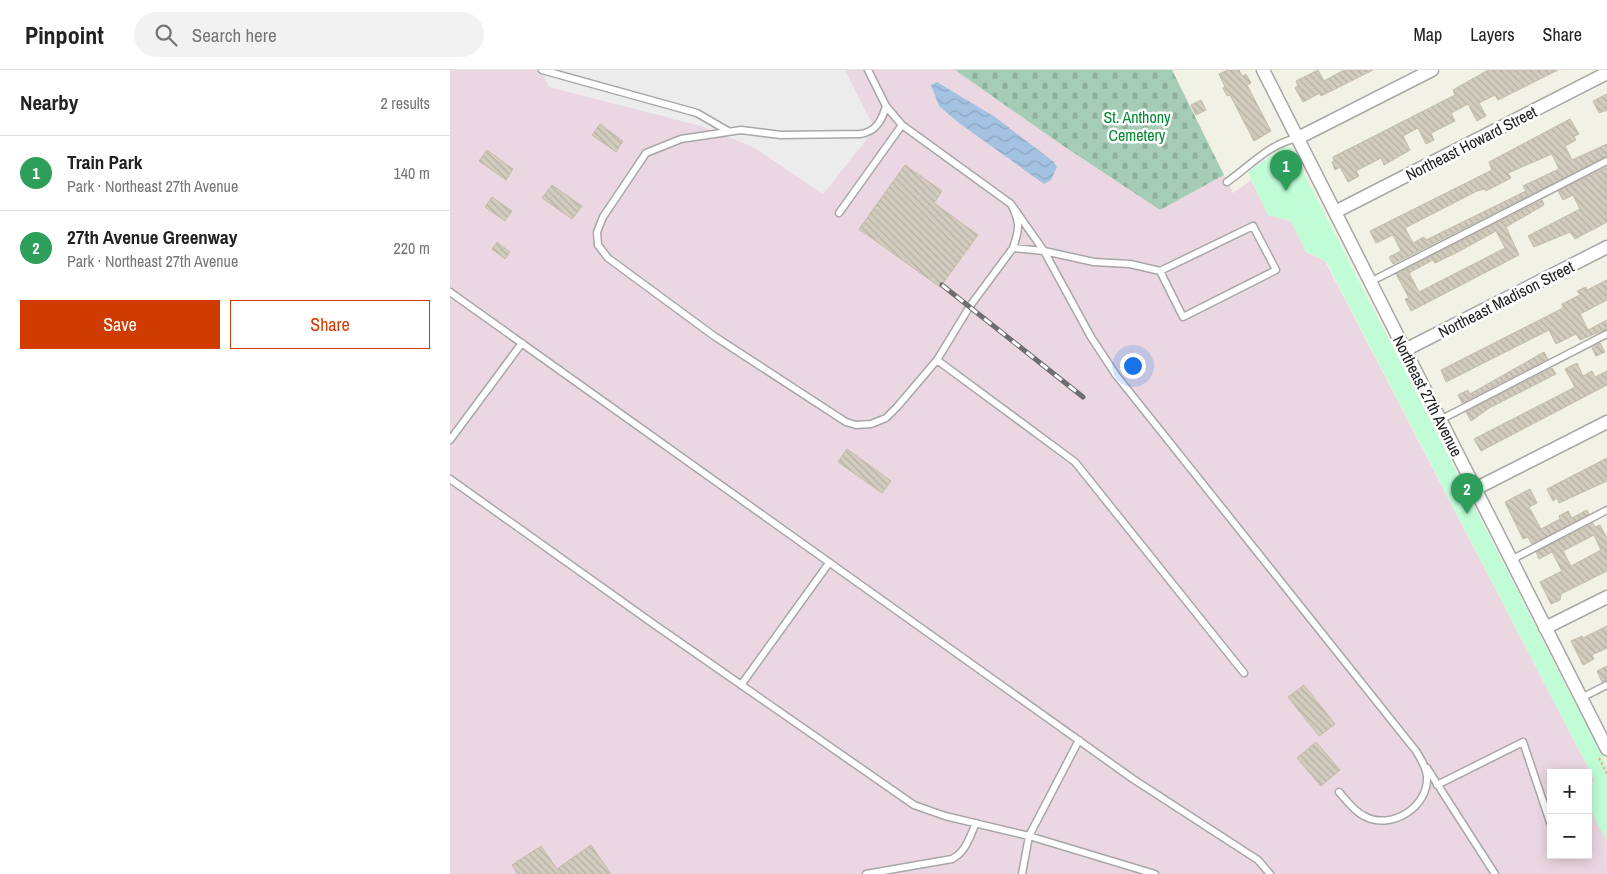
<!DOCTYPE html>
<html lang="en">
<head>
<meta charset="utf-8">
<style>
	:root { --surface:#fff; --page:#f2f2f2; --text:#222; --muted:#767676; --line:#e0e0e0; --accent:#d03b00 }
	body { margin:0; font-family:"Archivo Narrow",sans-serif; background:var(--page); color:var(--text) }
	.controls { position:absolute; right:15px; bottom:15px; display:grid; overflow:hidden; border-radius:0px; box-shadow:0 2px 12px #0003 }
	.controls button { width:45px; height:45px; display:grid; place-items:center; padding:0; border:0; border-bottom:1px solid var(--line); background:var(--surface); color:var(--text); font:25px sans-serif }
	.you { position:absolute; left:682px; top:295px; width:18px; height:18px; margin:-12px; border:4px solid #fff; border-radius:50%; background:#1a73e8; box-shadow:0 0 0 8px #1a73e833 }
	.badge { display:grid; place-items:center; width:32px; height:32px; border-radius:50%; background:var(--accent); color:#fff; font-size:16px; font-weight:700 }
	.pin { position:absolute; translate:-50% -41px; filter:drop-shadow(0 1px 2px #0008) }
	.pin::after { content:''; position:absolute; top:26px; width:18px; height:15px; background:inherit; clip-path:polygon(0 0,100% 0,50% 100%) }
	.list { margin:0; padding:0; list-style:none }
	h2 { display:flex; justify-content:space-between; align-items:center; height:65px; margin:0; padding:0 20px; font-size:21px }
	h2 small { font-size:16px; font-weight:400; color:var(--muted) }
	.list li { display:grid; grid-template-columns:32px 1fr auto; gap:15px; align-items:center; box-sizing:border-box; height:75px; padding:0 20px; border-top:1px solid var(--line) }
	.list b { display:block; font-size:19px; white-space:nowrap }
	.list p { margin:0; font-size:16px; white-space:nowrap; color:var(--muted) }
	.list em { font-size:16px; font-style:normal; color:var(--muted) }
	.actions { display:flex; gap:10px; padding:15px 20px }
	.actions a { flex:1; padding:11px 0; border:1px solid var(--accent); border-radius:0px; text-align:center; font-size:18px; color:var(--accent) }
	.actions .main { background:var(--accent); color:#fff }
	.icon { flex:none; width:28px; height:28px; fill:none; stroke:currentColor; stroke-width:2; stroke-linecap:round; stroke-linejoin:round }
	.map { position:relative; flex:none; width:1157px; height:804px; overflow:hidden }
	header { display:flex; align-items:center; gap:30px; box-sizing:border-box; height:70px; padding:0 25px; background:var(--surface); border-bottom:1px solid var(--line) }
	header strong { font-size:24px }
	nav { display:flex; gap:28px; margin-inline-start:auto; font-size:18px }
	.search { width:350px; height:45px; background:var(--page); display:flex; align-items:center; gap:12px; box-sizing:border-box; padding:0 18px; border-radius:28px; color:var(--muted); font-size:19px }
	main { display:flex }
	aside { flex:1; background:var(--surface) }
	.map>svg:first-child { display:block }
</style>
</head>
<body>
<header>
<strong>Pinpoint</strong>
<div class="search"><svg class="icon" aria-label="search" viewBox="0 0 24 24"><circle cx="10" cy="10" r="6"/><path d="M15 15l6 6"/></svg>Search here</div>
<nav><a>Map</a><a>Layers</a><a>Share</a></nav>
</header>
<main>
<aside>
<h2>Nearby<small>2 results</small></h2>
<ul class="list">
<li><span class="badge" style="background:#2e9e5b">1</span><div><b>Train Park</b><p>Park · Northeast 27th Avenue</p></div><em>140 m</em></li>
<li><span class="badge" style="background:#2e9e5b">2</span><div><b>27th Avenue Greenway</b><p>Park · Northeast 27th Avenue</p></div><em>220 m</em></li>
</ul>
<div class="actions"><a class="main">Save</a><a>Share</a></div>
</aside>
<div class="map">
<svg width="1157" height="804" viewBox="0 0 1157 804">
	<defs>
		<pattern id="cemetery-stones" width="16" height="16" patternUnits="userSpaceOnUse" patternTransform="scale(1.25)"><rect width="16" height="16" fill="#a5ccb6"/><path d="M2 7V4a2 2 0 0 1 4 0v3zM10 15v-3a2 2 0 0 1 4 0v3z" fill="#8eaf9c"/></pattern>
		<pattern id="water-waves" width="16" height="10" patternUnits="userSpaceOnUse" patternTransform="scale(1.25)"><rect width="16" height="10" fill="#a3c2e2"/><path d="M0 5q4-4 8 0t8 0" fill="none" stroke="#8ca6c2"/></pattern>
		<pattern id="building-back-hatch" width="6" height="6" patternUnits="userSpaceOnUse" patternTransform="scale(1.25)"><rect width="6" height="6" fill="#d1ccbe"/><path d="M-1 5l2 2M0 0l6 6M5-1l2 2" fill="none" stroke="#b3afa3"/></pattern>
	</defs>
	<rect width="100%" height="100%" fill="#f1f1e6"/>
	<path fill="#ebd7e1" d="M 0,0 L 505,0 L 612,75 L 710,140 L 774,105 L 783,123 L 801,110 L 818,145 L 841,151 L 856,182 L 875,191 L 1144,709 L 1138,723 L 1138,703 L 1101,703 L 1101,785 L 1138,785 L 1138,734 L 1157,771 L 1157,804 L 0,804 Z"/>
	<path fill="url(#cemetery-stones)" d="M 505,0 L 722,0 L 774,105 L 710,140 L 612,75 Z"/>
	<path fill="#c0fdd7" d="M 834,77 L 841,78 L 1157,696 L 1157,771 C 1144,746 1133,737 1144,709 L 876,191 L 856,182 L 841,151 L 818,145 L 798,102 Z"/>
	<path fill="#ececec" d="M 91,0 L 395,0 L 425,59 L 373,124 L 305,78 L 251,56 L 99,17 Z"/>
	<path fill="url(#water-waves)" d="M 487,12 L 545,47 L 604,92 L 607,97 L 601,110 L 594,114 L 509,53 L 489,36 L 481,15 Z"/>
	<path fill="url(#building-back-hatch)" stroke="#c4bca7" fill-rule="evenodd" d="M 778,0 L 789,0 L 792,6 L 796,4 L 801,13 L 797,15 L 821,61 L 804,71 L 780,25 L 777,26 L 773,18 L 775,17 L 769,4 Z
		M 868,0 L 874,11 L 894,0 L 923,0 L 871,26 L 870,23 L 853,32 L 845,18 L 848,16 L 846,11 Z
		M 1038,0 L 1108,0 L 1048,30 L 1045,25 L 1029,33 L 1036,46 L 1027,51 L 1018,34 L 1001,43 L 1005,51 L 981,63 L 984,70 L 976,74 L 968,58 L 953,66 L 960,80 L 934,95 L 931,88 L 906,101 L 909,106 L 898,112 L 890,97 L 885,100 L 882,92 L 884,91 L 883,87 L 1005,25 L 1003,20 Z
		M 1157,24 L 1157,40 L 1149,43 L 1143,31 Z
		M 751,30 L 756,40 L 746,45 L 741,35 Z
		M 1120,49 L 1129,64 L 1124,66 L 1126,70 L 1115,76 L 1122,90 L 1157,74 L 1157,86 L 943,194 L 939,187 L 951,181 L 943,165 L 926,173 L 920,161 L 1042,100 L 1039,92 ZM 1102,84 L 1109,99 L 1073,116 L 1076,121 L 976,170 L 974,167 L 963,173 L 955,158 L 1027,121 L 1035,119 L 1036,121 L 1061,108 L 1058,103 Z
		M 150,54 L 173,71 L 166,82 L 142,65 Z
		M 37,80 L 63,99 L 56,110 L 29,91 Z
		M 455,95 L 492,121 L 484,133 L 528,165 L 490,217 L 409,159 Z
		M 1157,97 L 1157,152 L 1125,169 L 1120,162 L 1084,177 L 1078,166 L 1130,139 L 1123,125 L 1113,130 L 1108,121 Z
		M 102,115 L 132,136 L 122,149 L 92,128 Z
		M 42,127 L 62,141 L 55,151 L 35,137 Z
		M 1092,130 L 1094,135 L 1056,157 L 1069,185 L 961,241 L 955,229 L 959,228 L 946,204 ZM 1046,161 L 1055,178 L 969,222 L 959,203 L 983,190 L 985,193 L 1006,183 Z
		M 47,172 L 60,182 L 55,189 L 42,179 Z
		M 1157,210 L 1157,230 L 1130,244 L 1138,260 L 1157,250 L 1157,259 L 1130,270 L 1126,264 L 1106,274 L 1099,260 L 996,312 L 991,300 L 1113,238 L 1112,234 L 1130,225 L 1127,221 L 1136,217 L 1137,220 Z
		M 1150,273 L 1155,282 L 1146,286 L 1142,278 Z
		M 1094,282 L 1098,289 L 1012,333 L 1008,325 L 1018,320 L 1020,324 Z
		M 1127,293 L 1133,306 L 1142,301 L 1145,307 L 1157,301 L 1157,315 L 1031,381 L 1024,369 L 1125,317 L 1115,299 Z
		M 1102,298 L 1106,304 L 1039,338 L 1021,351 L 1016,342 Z
		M 397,379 L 441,411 L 432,423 L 388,392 Z
		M 1157,388 L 1157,411 L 1109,433 L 1107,428 L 1103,431 L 1097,419 Z
		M 1080,419 L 1087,433 L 1079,437 L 1091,459 L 1110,449 L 1109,446 L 1118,441 L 1122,448 L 1137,440 L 1139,444 L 1082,474 L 1078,467 L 1073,469 L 1055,432 Z
		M 1143,453 L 1145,457 L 1150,455 L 1157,468 L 1157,501 L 1111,524 L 1110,530 L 1101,534 L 1090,512 L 1112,501 L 1102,482 L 1089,489 L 1086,482 ZM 1144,465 L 1151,480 L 1121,496 L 1113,481 Z
		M 1157,556 L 1157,578 L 1142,585 L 1144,589 L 1133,595 L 1121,571 L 1132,566 L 1133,568 Z
		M 1157,596 L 1157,610 L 1152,612 L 1147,601 Z
		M 854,615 L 885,654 L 869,666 L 838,627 Z
		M 866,672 L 890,700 L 871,716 L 847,688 Z
		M 141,775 L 161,804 L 68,804 L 62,795 L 91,776 L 107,799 Z"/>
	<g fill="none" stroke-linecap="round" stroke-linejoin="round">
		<g stroke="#a7a7a7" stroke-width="9">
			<path id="lane" d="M 92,0 L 247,43 L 278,61
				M 418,0 L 436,36 C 432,50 426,62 410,64 L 331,65 L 291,60 L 231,69 L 196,83 L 153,147 L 147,162 L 148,175 L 158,188 L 264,266 L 396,352 L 406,355 L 421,354 L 436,348 L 447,337 L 487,290 L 520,236 L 563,178 L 594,181 L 644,192 L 680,194 L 710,201 L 803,156 L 826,200 L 733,247 L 710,201
				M 436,36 L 452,55 L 561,134 C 570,152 570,158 563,178
				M 777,112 C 800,96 820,73 848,68
				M 561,134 L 594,181 L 641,267 L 666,305 L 966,681 C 971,689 976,697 977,706 C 979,737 941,761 914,746 C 904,741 897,731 889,722
				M 389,143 L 452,55
				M 920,212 L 1157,91
				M 0,222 L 683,709 L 808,790 L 820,804
				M 487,290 L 625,392 L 794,603
				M 990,350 L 1157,264
				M 0,370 L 72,273
				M 0,409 L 205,555 L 464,735 L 495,746 L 579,766 L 705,804
				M 1061,490 L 1157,440
				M 291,615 L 379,493
				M 1131,628 L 1157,615
				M 977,698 L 1045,804
				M 987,715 L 1073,672 L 1101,755
				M 416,804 L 502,789 C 516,782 520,766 526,753
				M 572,804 L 579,766 L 629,670"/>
		</g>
		<g stroke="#a7a7a7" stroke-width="15">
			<path id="street" d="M 813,0 L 1157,679
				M 848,68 L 982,0
				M 885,142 L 1157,3
				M 955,280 L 1157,177
				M 1025,419 L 1157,352
				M 1095,558 L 1157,527"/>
		</g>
		<path stroke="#ffa369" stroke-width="2" stroke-dasharray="2.5 2.5" stroke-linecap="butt" d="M 1149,688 L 1157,704"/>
		<use href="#lane" stroke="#fff" stroke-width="6"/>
		<use href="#street" stroke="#fff" stroke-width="12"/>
		<g stroke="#6e6e6e" stroke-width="5">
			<path id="rail" d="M 492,215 L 633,327"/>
		</g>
		<use href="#rail" stroke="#fff" stroke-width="3" stroke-dasharray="9" stroke-linecap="butt"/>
	</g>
	<g text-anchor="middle" stroke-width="5" stroke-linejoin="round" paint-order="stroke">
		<g font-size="16" fill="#038834" stroke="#fff">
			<text x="687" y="53">St. Anthony<tspan x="687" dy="18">Cemetery</tspan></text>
		</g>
		<g font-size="16" fill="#202020" stroke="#fff">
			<text transform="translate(1021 73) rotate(-27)" y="6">Northeast Howard Street</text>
			<text transform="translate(1056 229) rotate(-27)" y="6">Northeast Madison Street</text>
			<text transform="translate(978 326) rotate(63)" y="6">Northeast 27th Avenue</text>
		</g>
	</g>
</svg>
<div class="controls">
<button>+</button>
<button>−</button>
</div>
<div class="you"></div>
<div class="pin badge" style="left:836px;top:121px;background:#2e9e5b">1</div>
<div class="pin badge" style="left:1017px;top:444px;background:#2e9e5b">2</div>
</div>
</main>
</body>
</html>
